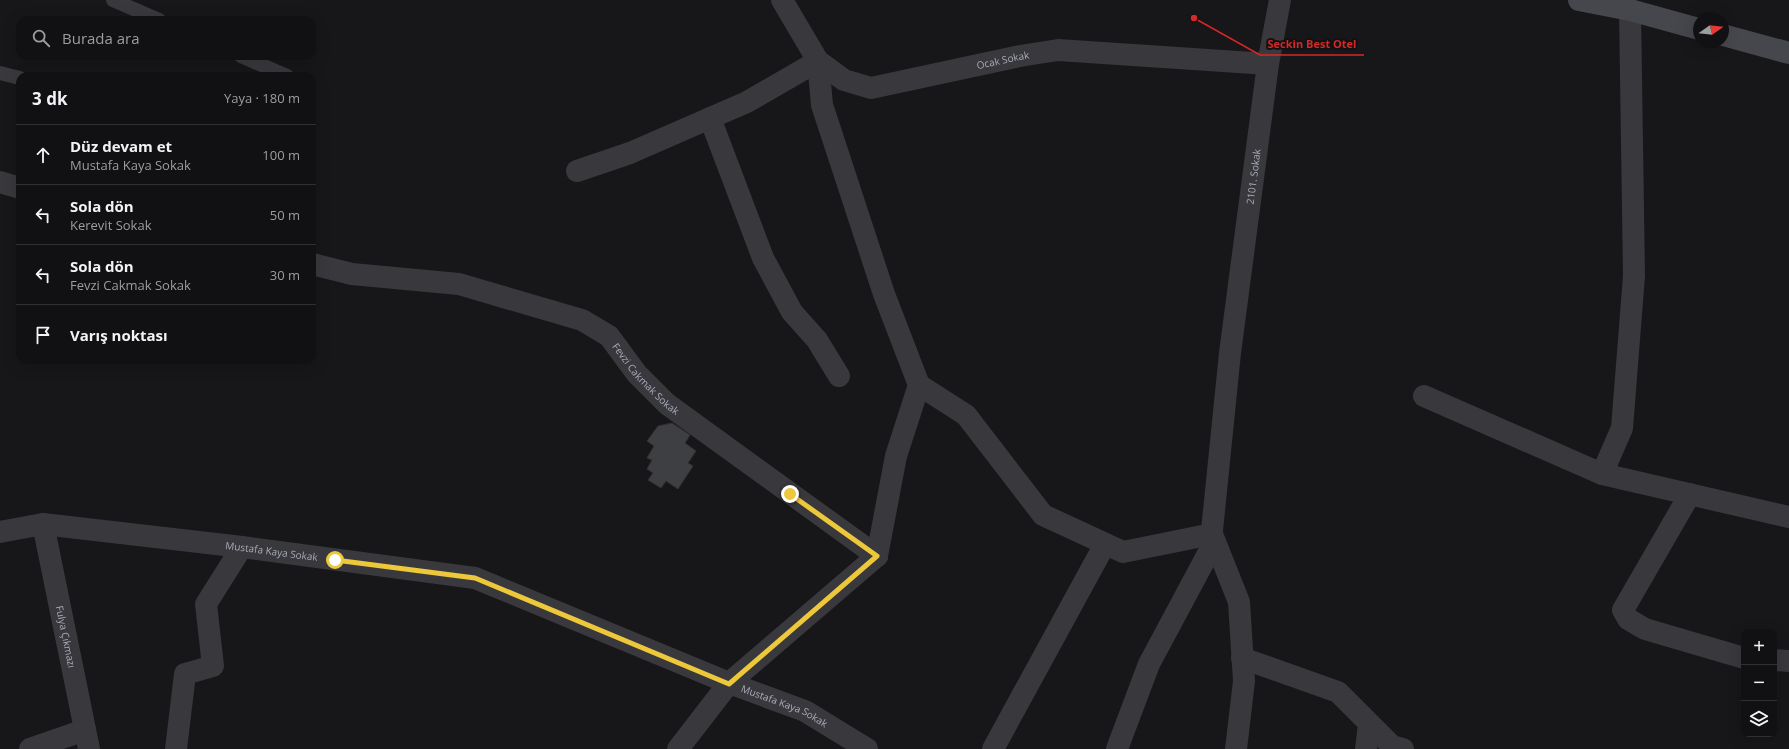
<!DOCTYPE html>
<html lang="tr">
<head>
<meta charset="utf-8">
<style>
	:root { --surface:#111012; --page:#1a191b; --text:#f1f3f6; --muted:#9c9d9f; --line:#303032 }
	body { margin:0; font-family:"Open Sans",sans-serif; background:var(--page); color:var(--text) }
	.controls { position:absolute; right:12px; bottom:12px; display:grid; overflow:hidden; border-radius:8px; box-shadow:0 4px 16px #0002 }
	.controls button { width:36px; height:36px; display:grid; place-items:center; padding:0; border:0; border-bottom:1px solid var(--line); background:var(--surface); color:var(--text); font:20px sans-serif }
	.compass { position:absolute; left:1693px; top:12px; width:36px; height:36px; border-radius:50%; background:var(--surface); box-shadow:0 4px 16px #0002; rotate:75deg }
	.stop { position:absolute; width:12px; height:12px; margin:-9px; border:3px solid #edc83a; border-radius:50%; background:#fff }
	.stop.end { background:#edc83a; border-color:#fff; box-shadow:0 1px 4px #0008 }
	.list { margin:0; padding:0; list-style:none }
	h2 { display:flex; justify-content:space-between; align-items:center; height:52px; margin:0; padding:0 16px; font-size:17px }
	h2 small { font-size:13px; font-weight:400; color:var(--muted) }
	.list li { display:grid; grid-template-columns:26px 1fr auto; gap:12px; align-items:center; box-sizing:border-box; height:60px; padding:0 16px; border-top:1px solid var(--line) }
	.list b { display:block; font-size:15px; white-space:nowrap }
	.list p { margin:0; font-size:13px; white-space:nowrap; color:var(--muted) }
	.list em { font-size:13px; font-style:normal; color:var(--muted) }
	.icon { flex:none; width:22px; height:22px; fill:none; stroke:currentColor; stroke-width:2; stroke-linecap:round; stroke-linejoin:round }
	.map { position:relative; flex:none; width:1789px; height:749px; overflow:hidden }
	.search { position:absolute; background:var(--surface); box-shadow:0 4px 16px #0002; left:16px; top:16px; width:300px; height:44px; display:flex; align-items:center; gap:10px; box-sizing:border-box; padding:0 14px; border-radius:12px; color:var(--muted); font-size:15px }
	.panel { position:absolute; background:var(--surface); box-shadow:0 4px 16px #0002; left:16px; top:72px; width:300px; height:292px; border-radius:12px }
	.map>svg:first-child { display:block }
</style>
</head>
<body>
<div class="map">
<svg width="1789" height="749" viewBox="0 0 1789 749">
	<rect width="100%" height="100%" fill="#171618"/>
	<path fill="#3e3f42" stroke="#313134" d="M 672,423 L 690,435 L 685,443 L 696,451 L 688,463 L 693,466 L 678,489 L 666,481 L 661,488 L 648,480 L 653,473 L 647,469 L 652,460 L 647,458 L 654,446 L 647,441 L 658,426 Z"/>
	<g fill="none" stroke-linecap="round" stroke-linejoin="round">
		<path stroke="#38383d" stroke-width="14" d="M 113,0 L 159,20
			M 241,56 L 287,76
			M 0,73 L 20,78"/>
		<g stroke="#38383d" stroke-width="22">
			<path id="s1" d="M 782,0 L 818,61 L 844,80 L 871,88 L 1020,56 L 1058,50 L 1268,64"/>
			<path d="M 710,118 L 763,258 L 792,312 L 817,340 L 839,376"/>
			<path d="M 577,171 L 630,153 L 747,102 L 818,61 L 822,105 L 884,294 L 919,385 L 896,456 L 877,556"/>
			<path d="M 0,182 L 20,188"/>
			<path id="s2" d="M 312,264 L 352,274 L 459,284 L 582,320 L 609,336 L 637,374 L 667,404 L 877,556"/>
			<path d="M 919,385 L 966,415 L 1043,515 L 1123,552 L 1212,534 L 1239,602 L 1244,681 L 1236,749"/>
			<path d="M 1424,396 L 1602,474 L 1789,517"/>
			<path d="M 1602,474 L 1622,428 L 1634,276 L 1630,10"/>
			<path d="M 1690,494 L 1623,610 L 1628,619 L 1645,629 L 1744,658"/>
			<path id="s3" d="M 43,524 L 89,749"/>
			<path id="s4" d="M 0,532 L 43,524 L 242,547 L 475,578 L 729,683 L 805,711 L 867,749"/>
			<path d="M 1242,658 L 1338,692 L 1392,746 L 1403,749"/>
			<path d="M 1774,660 L 1789,661"/>
			<path d="M 30,749 L 85,730"/>
			<path d="M 176,749 L 185,674 L 213,666 L 206,604 L 242,547"/>
			<path d="M 678,749 L 729,683 L 877,556"/>
			<path d="M 993,749 L 1105,544"/>
			<path id="s5" d="M 1117,749 L 1149,664 L 1210,550 L 1230,353 L 1268,64 L 1280,0"/>
			<path d="M 1366,749 L 1369,724"/>
		</g>
		<path stroke="#46474d" stroke-width="22" d="M 1579,0 L 1630,10 L 1699,29
			M 1723,35 L 1789,53"/>
	</g>
	<g fill="none" stroke-linecap="round" stroke-linejoin="round">
		<path stroke="#edc83a" stroke-width="5" d="M 335,560 L 475,578 L 729,684 L 877,556 L 790,494"/>
	</g>
	<g text-anchor="middle" stroke-width="4" stroke-linejoin="round" paint-order="stroke">
		<g font-size="10" fill="#a9acb8" stroke="#121113">
			<text dy="4" stroke="none"><textPath href="#s1" startOffset="266">Ocak Sokak</textPath></text>
			<text dy="4" stroke="none"><textPath href="#s5" startOffset="596">2101. Sokak</textPath></text>
			<text dy="4" stroke="none"><textPath href="#s2" startOffset="365">Fevzi Cakmak Sokak</textPath></text>
			<text dy="4" stroke="none"><textPath href="#s4" startOffset="274">Mustafa Kaya Sokak</textPath></text>
			<text dy="4" stroke="none"><textPath href="#s3" startOffset="115">Fulya Çıkmazı</textPath></text>
			<text dy="4" stroke="none"><textPath href="#s4" startOffset="814">Mustafa Kaya Sokak</textPath></text>
		</g>
	</g>
	<path fill="none" stroke="#d62828" stroke-width="1.5" d="M1194 18L1260 55H1364"/>
	<circle fill="#d62828" stroke="#121113" stroke-width="1.5" cx="1194" cy="18" r="4"/>
	<g font-size="11" text-anchor="middle" font-weight="bold" fill="#d62828" stroke="#121113" stroke-width="4" stroke-linejoin="round" paint-order="stroke">
		<text x="1312" y="48">Seckin Best Otel</text>
	</g>
</svg>
<div class="controls">
<button>+</button>
<button>−</button>
<button><svg class="icon" aria-label="layers" viewBox="0 0 24 24"><path d="M12 4l9 5-9 5-9-5zM3 14l9 5 9-5"/></svg></button>
</div>
<svg class="compass" viewBox="-18 -18 36 36"><path d="M0-13l5 13h-10z" fill="#e53935"/><path d="M0 13l5-13h-10z" fill="#9c9d9f"/></svg>
<div class="stop" style="left:335px;top:560px"></div>
<div class="stop end" style="left:790px;top:494px"></div>
<div class="search"><svg class="icon" aria-label="search" viewBox="0 0 24 24"><circle cx="10" cy="10" r="6"/><path d="M15 15l6 6"/></svg>Burada ara</div>
<section class="panel">
<h2>3 dk<small>Yaya · 180 m</small></h2>
<ul class="list">
<li><svg class="icon" aria-label="ahead" viewBox="0 0 24 24"><path d="M12 20V5M6 11l6-6 6 6"/></svg><div><b>Düz devam et</b><p>Mustafa Kaya Sokak</p></div><em>100 m</em></li>
<li><svg class="icon" aria-label="left" viewBox="0 0 24 24"><path d="M17 20v-9H6M10 6l-5 5 5 5"/></svg><div><b>Sola dön</b><p>Kerevit Sokak</p></div><em>50 m</em></li>
<li><svg class="icon" aria-label="left" viewBox="0 0 24 24"><path d="M17 20v-9H6M10 6l-5 5 5 5"/></svg><div><b>Sola dön</b><p>Fevzi Cakmak Sokak</p></div><em>30 m</em></li>
<li><svg class="icon" aria-label="arrive" viewBox="0 0 24 24"><path d="M6 21V4h12l-3 4 3 4H6"/></svg><div><b>Varış noktası</b></div></li>
</ul>
</section>
</div>
</body>
</html>
